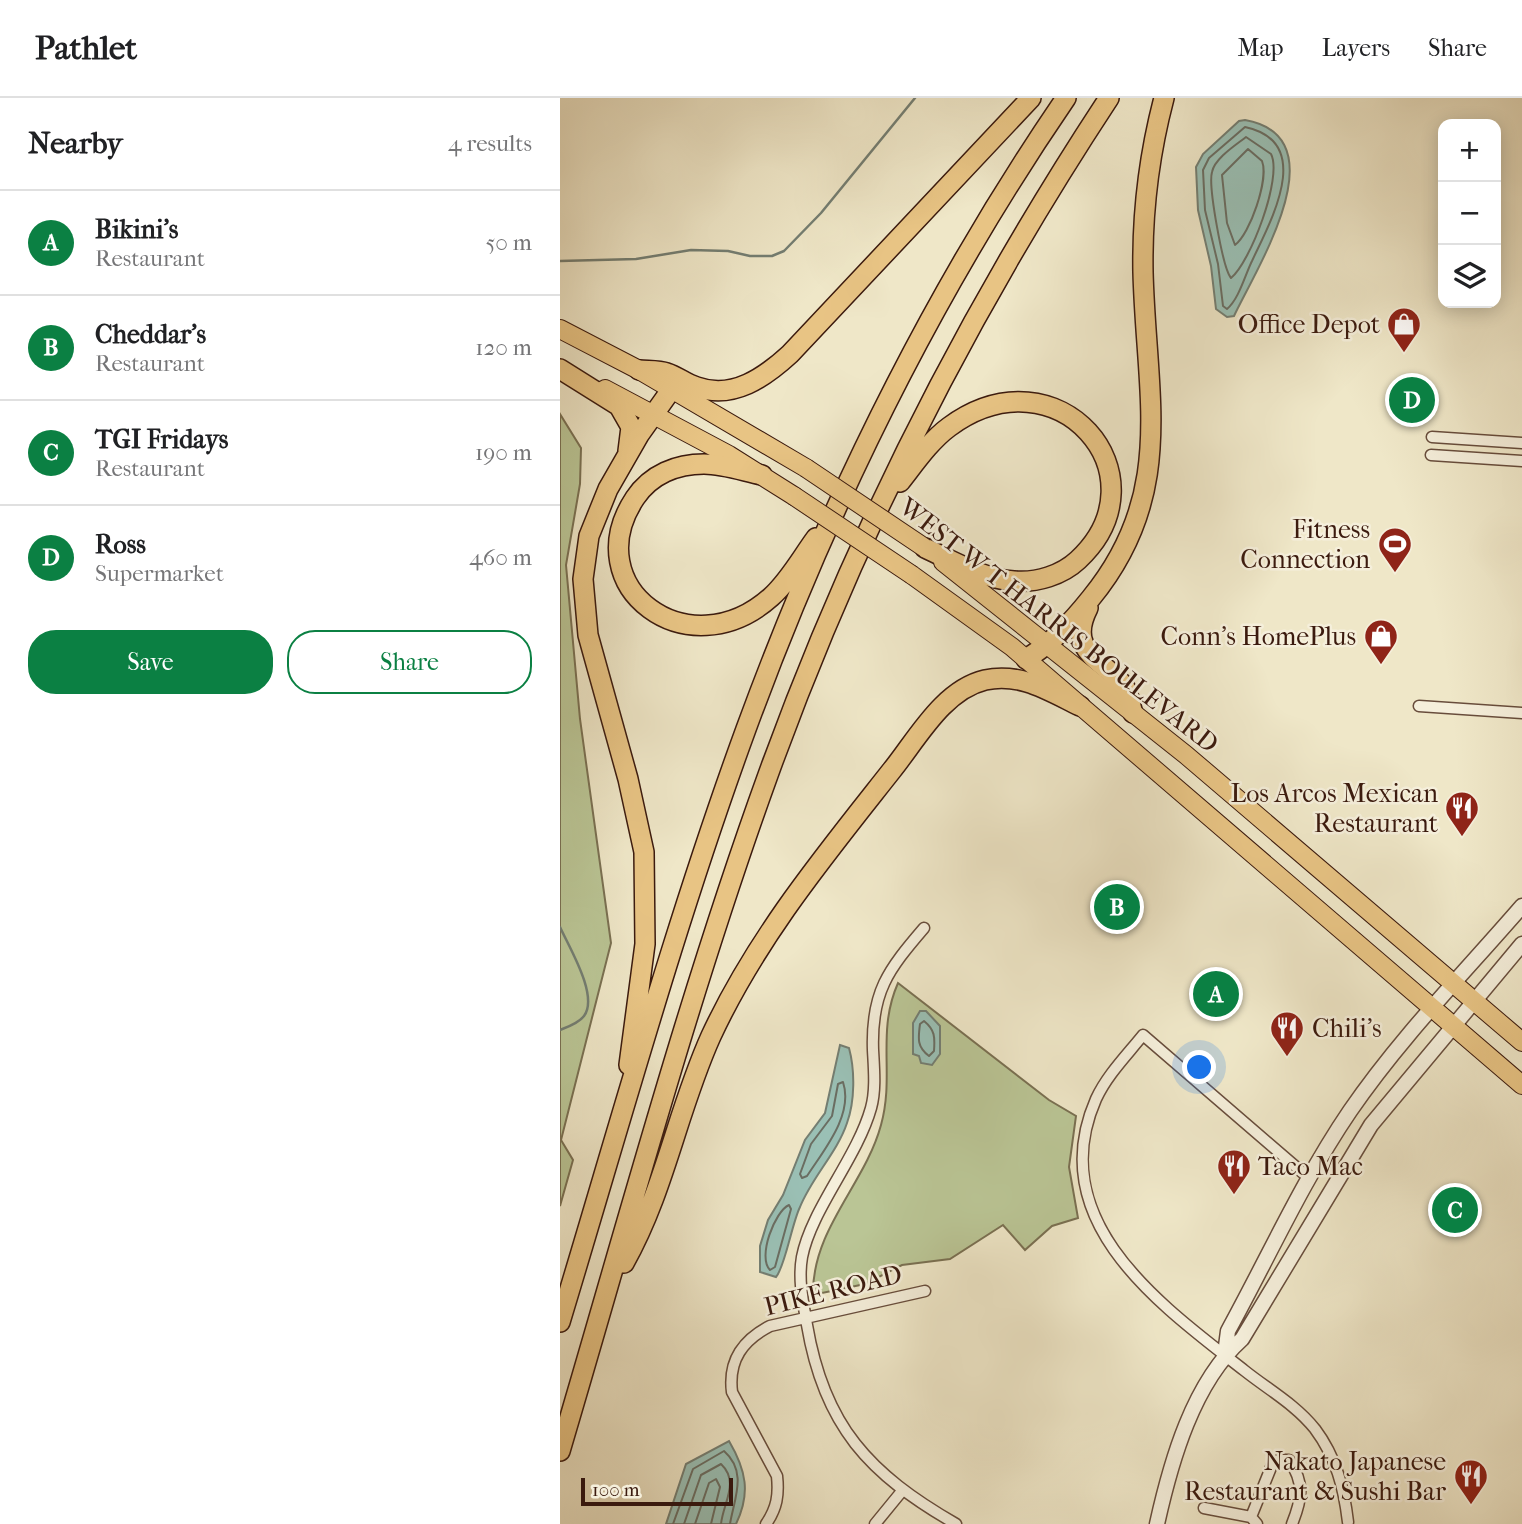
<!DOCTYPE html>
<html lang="en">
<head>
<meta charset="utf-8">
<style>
	:root { --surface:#fff; --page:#f6f6f6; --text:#202124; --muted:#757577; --line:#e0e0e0; --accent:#0b8043 }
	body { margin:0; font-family:"IM FELL French Canon",serif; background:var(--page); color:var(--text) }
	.controls { position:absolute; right:21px; top:21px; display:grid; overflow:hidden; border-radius:14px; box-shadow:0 4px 18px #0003 }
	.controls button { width:63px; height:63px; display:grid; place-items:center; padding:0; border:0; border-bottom:2px solid var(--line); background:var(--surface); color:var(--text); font:35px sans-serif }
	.scale { position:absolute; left:21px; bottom:18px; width:152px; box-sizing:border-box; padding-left:7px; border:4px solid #3b1a0e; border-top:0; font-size:19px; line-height:24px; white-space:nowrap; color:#3b1a0e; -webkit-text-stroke:5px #f5efdb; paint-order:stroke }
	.you { position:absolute; left:640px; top:970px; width:24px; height:24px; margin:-18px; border:5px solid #fff; border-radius:50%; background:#1a73e8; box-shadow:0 0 0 10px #1a73e833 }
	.badge { display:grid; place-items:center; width:46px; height:46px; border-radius:50%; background:var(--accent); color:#fff; font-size:23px; font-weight:700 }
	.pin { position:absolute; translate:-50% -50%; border:4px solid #fff; box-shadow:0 2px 7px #0006 }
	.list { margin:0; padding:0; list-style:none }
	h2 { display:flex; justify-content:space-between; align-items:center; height:91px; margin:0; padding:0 28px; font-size:30px }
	h2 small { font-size:23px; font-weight:400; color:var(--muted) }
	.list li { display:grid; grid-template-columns:46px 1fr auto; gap:21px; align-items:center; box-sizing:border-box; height:105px; padding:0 28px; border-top:2px solid var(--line) }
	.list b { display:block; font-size:26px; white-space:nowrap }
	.list p { margin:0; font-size:23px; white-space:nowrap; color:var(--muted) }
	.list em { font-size:23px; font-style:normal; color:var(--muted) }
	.actions { display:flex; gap:14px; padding:21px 28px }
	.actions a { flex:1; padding:16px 0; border:2px solid var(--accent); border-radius:28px; text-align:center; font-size:24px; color:var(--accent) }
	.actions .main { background:var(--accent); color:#fff }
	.icon { flex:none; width:38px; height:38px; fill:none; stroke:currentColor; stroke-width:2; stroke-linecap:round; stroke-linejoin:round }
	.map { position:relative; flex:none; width:962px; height:1426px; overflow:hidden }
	header { display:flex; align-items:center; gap:42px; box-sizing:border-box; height:98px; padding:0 35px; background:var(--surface); border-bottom:2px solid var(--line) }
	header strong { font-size:33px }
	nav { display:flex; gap:38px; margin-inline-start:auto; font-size:24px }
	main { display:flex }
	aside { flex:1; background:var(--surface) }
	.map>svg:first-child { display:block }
</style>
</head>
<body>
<header>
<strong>Pathlet</strong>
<nav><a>Map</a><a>Layers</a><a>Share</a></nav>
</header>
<main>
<aside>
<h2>Nearby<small>4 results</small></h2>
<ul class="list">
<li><span class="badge">A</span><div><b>Bikini's</b><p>Restaurant</p></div><em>50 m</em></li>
<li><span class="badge">B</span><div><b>Cheddar's</b><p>Restaurant</p></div><em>120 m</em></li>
<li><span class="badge">C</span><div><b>TGI Fridays</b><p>Restaurant</p></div><em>190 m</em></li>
<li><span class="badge">D</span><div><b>Ross</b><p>Supermarket</p></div><em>460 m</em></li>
</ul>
<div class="actions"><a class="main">Save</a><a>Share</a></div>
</aside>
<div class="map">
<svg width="962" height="1426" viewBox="0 0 962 1426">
	<rect width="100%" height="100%" fill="#efe7c8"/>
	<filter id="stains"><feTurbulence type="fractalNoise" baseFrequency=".00286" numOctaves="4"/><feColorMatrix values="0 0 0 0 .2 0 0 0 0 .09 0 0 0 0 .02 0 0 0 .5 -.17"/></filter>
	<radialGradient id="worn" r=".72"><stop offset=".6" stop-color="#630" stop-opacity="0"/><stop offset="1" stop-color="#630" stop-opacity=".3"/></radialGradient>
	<path fill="#bac595" stroke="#7a7052" stroke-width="2" d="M 0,316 L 21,350 L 20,386 L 6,467 L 20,621 L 51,845 L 1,1042 L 13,1062 L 0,1108 Z
		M 338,885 L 489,1002 L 516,1018 L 509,1069 L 518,1120 L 492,1128 L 465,1152 L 443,1127 L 390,1161 L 342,1167 L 305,1186 L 262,1195 L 253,1193 C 254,1129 305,1086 321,1027 C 335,977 316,935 338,885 Z"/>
	<path fill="#9ac0b5" stroke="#747e72" stroke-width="2" d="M 685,22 C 781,39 696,171 674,218 L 667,219 L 656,211 L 651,168 L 638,112 L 636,69 L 643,56 L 679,23 Z
		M 360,913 L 366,913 L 380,928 L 380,956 L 372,967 L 361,965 L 359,958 L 353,956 L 353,925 Z
		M 280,947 L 289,950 C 295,972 295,1003 287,1025 C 277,1055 252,1079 240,1109 C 232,1125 225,1169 216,1179 L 200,1174 L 200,1148 L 208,1122 L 223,1097 L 245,1042 L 265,1015 Z
		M 169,1343 C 186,1372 191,1395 176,1426 L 106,1426 L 126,1366 Z"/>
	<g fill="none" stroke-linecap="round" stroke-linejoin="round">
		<path stroke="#6a6d62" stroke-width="2" d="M 685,29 C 756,44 710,124 692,163 C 685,177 679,201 667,211 L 663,208 L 658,166 L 645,112 L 643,72 L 649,60 Z
			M 686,39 L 711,56 C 723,79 690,165 671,180 C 663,171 648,88 652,74 C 655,60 676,47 686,39 Z
			M 688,51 L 702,63 C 709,81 690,136 675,147 L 667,125 L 662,77 Z
			M 364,923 C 375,932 375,939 374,953 L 369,958 C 357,949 358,941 360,926 Z
			M 283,984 C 294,1017 263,1053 247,1078 L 242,1080 L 240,1076 L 251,1046 L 272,1018 L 278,986 Z
			M 229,1107 L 231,1111 L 215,1169 L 210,1172 C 197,1159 215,1113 229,1107 Z
			M 113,1426 L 133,1371 L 164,1353 C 188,1374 174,1401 170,1426
			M 124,1426 L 141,1377 L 161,1366 C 180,1384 163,1405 161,1426
			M 135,1426 L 149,1385 L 156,1381 L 160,1389 L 151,1426"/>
		<path stroke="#747e72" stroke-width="2.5" d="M 0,163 L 76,161 L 131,152 L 168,153 L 190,158 L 212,158 L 224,153 L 261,115 L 355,0
			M 0,829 C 9,849 39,898 24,918 C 19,925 8,929 0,932"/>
		<g stroke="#684d3c" stroke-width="13">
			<path id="minor" d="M 872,339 L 962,345
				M 871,357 L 962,363
				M 859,608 L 962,615
				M 364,830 C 328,872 311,894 313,952 C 314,971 316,992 311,1010 C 297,1060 251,1112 242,1159 C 238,1182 243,1204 247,1227 C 264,1328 309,1376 396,1426
				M 750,1081 L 583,937 C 567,957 547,977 536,1001 C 482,1124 602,1208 685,1273 C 709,1292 736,1307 755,1331 C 776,1359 784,1390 788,1424
				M 644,1410 L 691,1419
				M 206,1426 C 217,1410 219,1397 217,1378 L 172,1294 C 168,1262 183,1242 210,1228 L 365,1193
				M 315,1426 L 342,1393
				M 697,1426 L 691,1419 L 712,1367 L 719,1362 L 729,1362 C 745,1385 742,1401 732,1426"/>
		</g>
		<g stroke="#684d3c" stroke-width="17">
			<path id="tertiary" d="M 665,1256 L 668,1233 C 708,1160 743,1082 790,1013 C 840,940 904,875 962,808
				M 597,1426 C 611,1363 633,1285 682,1241 L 811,1027 L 962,846"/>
		</g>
		<g stroke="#3b1a0e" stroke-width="20">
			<path id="primary" d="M 0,231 L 79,272 L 246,370
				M 45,291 L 169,357 L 234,398
				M 383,464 L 626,657 L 962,944
				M 352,477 L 452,549 L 962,987"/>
		</g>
		<g stroke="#3b1a0e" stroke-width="22">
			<path id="motorway" d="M 0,271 L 59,308 L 71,329 L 68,353
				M 79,272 C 88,273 98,272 107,275 C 117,278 126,286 137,289 C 173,302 205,279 230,256 L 471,0
				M 202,377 C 183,373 163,366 144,366 C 117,366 91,376 75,400 C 16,489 128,573 211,499 C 229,483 242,459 256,440
				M 340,384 C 355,365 370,343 389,329 C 498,249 608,378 518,462 C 502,477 477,485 454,483 C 423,481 393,463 365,450
				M 528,510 C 506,553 542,561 564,588 C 569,595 570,607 573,615
				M 466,561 C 493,544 511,525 531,500 C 617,395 586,298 583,174 C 582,115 589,57 604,0
				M 69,967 L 85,846 L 84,754 L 68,681 L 28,537 L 23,481 L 29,438 L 48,391 L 79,337 L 111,292
				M 64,1165 C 105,1092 117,1013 151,938 C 197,839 265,757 332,672 C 357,641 383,592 425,582 C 460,574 489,593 520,608
				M 0,1224 C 60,1026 115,825 186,631 C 267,410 373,194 506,0
				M 0,1353 C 67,1127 128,898 208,677 C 294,439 410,211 549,0"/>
		</g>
		<use href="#minor" stroke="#f5efdb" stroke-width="10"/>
		<use href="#tertiary" stroke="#f5efdb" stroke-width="14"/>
		<use href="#primary" stroke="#e8c484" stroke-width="18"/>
		<use href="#motorway" stroke="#e8c484" stroke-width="19"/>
		<g stroke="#3b1a0e" stroke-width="20" stroke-linecap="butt">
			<path id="primary-bridge" d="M 246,370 L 365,450
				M 234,398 L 352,477"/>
		</g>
		<use href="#primary-bridge" stroke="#e8c484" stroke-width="18"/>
	</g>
	<defs>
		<g id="shop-pin" transform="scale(1.75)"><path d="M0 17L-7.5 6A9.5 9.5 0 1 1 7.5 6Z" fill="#8f2418" stroke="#f5efdb"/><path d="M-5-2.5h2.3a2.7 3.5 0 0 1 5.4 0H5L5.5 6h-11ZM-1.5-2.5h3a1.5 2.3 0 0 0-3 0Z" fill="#fff"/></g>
		<g id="stadium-pin" transform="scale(1.75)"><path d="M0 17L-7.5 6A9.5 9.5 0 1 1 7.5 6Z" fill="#8f2418" stroke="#f5efdb"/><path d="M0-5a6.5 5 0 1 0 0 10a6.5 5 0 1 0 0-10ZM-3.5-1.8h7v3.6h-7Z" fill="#fff"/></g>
		<g id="restaurant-pin" transform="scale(1.75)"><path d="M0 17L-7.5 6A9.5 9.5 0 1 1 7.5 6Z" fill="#8f2418" stroke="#f5efdb"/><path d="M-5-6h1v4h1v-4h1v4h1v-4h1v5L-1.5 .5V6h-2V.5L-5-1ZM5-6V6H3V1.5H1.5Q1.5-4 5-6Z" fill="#fff"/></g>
	</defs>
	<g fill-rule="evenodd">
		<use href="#shop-pin" x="844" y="226"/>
		<use href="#stadium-pin" x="835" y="446"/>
		<use href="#shop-pin" x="821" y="538"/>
		<use href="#restaurant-pin" x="902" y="710"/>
		<use href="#restaurant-pin" x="727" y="930"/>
		<use href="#restaurant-pin" x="674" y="1068"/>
		<use href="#restaurant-pin" x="911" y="1378"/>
	</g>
	<g text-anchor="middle" stroke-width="5" stroke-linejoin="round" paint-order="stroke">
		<g font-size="26" fill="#3b1a0e" stroke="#f5efdb" text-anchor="end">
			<text x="820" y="235">Office Depot</text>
			<text x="810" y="440">Fitness<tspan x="810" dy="30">Connection</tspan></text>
			<text x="796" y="547">Conn's HomePlus</text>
			<text x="878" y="704">Los Arcos Mexican<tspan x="878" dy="30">Restaurant</tspan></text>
			<text x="752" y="939" text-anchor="start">Chili's</text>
			<text x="698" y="1077" text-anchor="start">Taco Mac</text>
			<text x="886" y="1372">Nakato Japanese<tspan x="886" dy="30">Restaurant &amp; Sushi Bar</tspan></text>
		</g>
		<g font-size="26" fill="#3b1a0e" stroke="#f5efdb">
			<text transform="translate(499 527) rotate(38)" y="9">WEST W T HARRIS BOULEVARD</text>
			<text transform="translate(273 1192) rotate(-14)" y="9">PIKE ROAD</text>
		</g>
	</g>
	<rect width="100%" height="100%" filter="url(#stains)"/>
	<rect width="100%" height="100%" fill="url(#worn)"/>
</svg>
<div class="controls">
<button>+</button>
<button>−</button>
<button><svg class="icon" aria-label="layers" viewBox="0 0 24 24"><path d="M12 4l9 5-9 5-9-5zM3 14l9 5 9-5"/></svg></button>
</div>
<div class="scale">100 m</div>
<div class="you"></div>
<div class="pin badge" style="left:656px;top:896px">A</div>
<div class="pin badge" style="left:557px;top:809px">B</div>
<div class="pin badge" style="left:895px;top:1112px">C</div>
<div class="pin badge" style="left:852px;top:302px">D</div>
</div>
</main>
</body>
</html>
